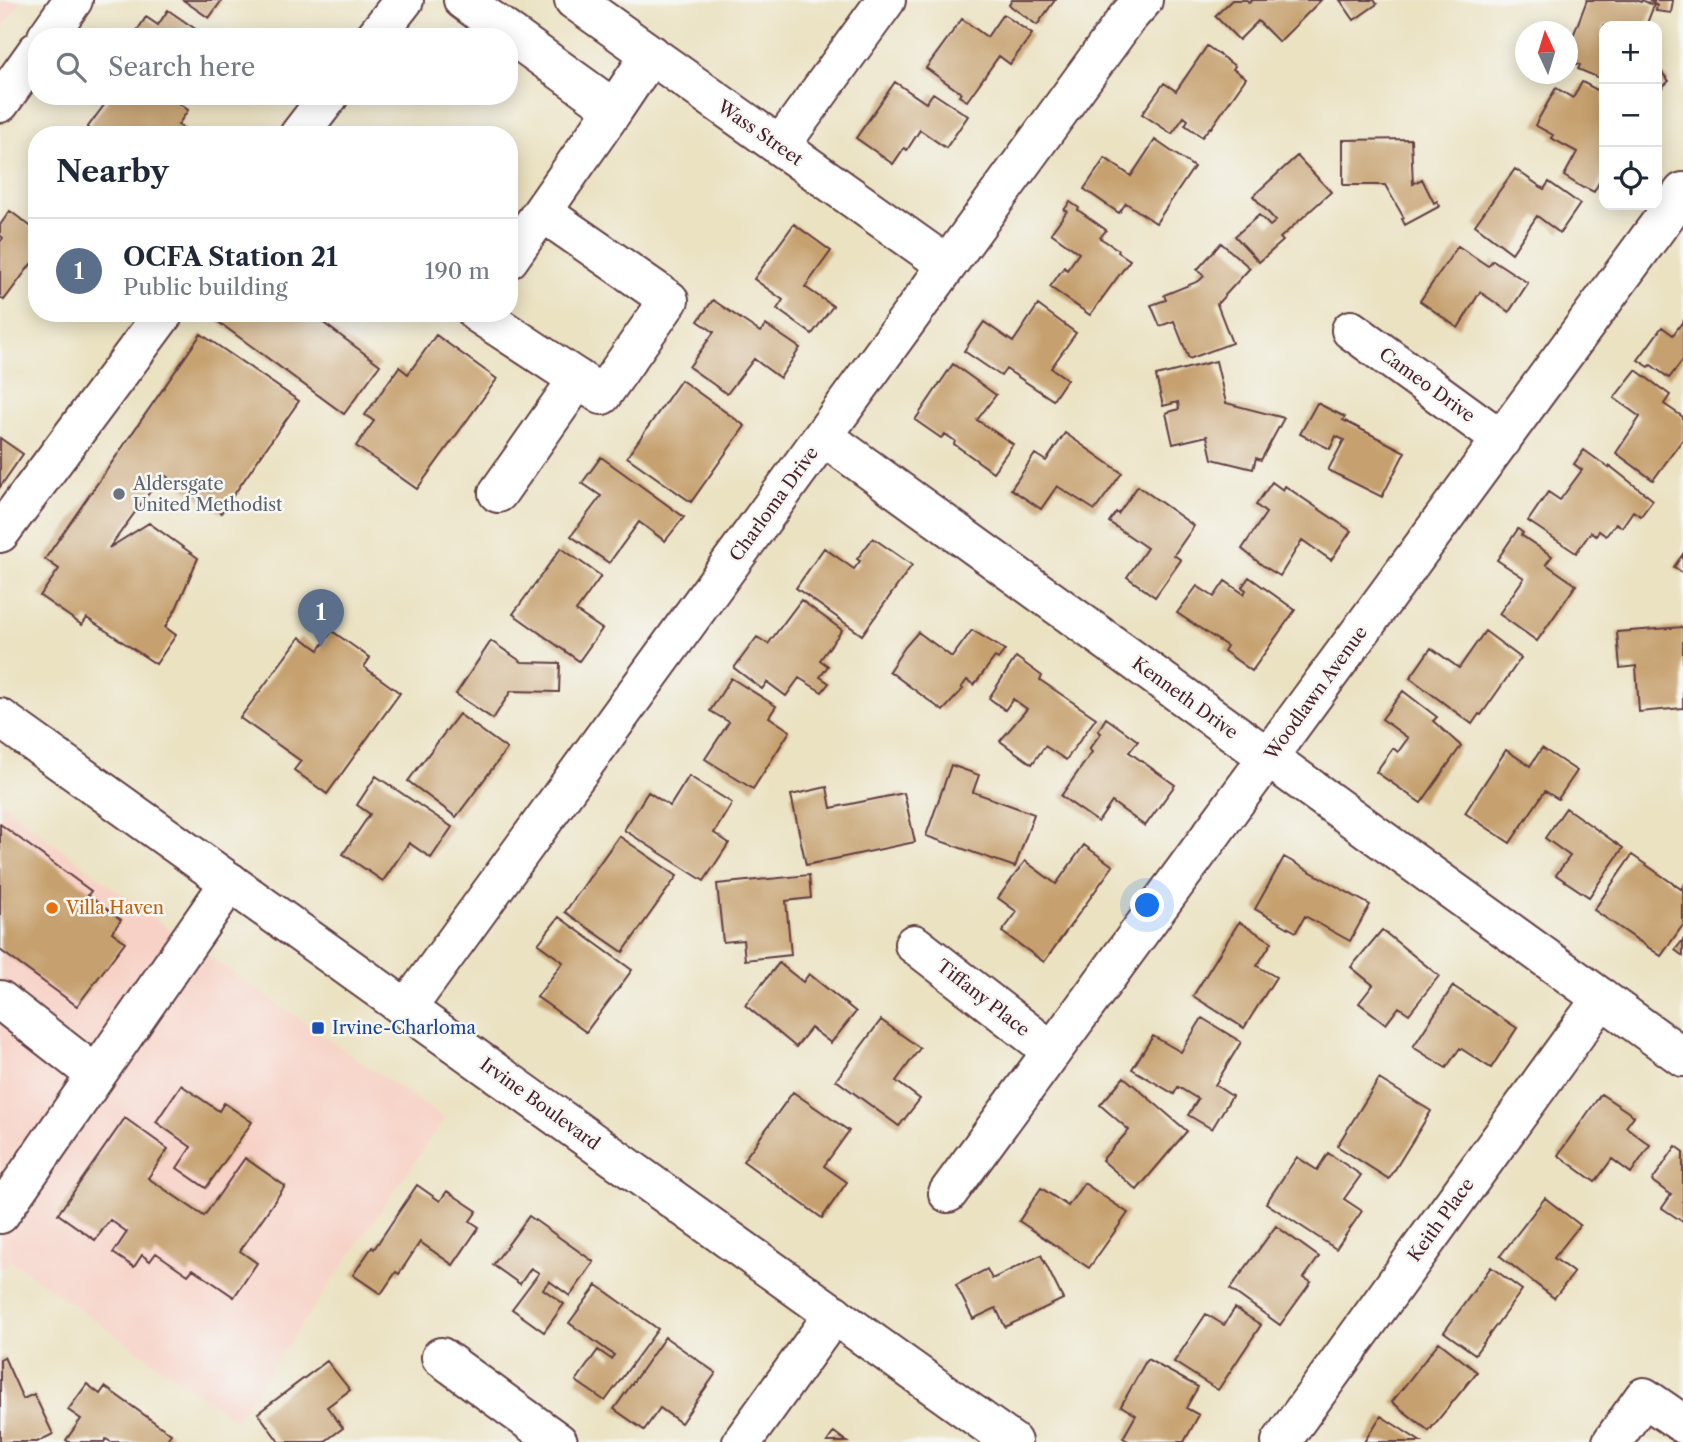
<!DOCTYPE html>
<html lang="en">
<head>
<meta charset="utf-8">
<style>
	:root { --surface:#fff; --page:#f6f6f7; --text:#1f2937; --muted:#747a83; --line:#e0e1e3; --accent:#b5179e }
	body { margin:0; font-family:"Libre Caslon Text",serif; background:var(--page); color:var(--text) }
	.controls { position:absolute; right:21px; top:21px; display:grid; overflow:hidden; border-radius:14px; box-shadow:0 4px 18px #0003 }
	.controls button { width:63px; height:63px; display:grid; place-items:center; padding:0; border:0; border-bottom:2px solid var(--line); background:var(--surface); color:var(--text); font:35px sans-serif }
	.compass { position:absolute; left:1515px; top:21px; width:63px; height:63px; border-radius:50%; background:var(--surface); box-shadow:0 4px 18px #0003; rotate:356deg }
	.you { position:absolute; left:1148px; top:906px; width:24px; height:24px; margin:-18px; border:5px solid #fff; border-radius:50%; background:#1a73e8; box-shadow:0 0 0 10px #1a73e833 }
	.badge { display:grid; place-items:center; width:46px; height:46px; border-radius:50%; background:var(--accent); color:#fff; font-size:23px; font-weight:700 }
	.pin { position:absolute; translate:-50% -58px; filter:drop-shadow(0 2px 4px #0008) }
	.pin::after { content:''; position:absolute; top:37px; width:24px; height:21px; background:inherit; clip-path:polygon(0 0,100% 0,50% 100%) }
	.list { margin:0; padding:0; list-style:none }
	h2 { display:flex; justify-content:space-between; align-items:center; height:91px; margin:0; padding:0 28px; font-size:30px }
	h2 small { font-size:23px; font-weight:400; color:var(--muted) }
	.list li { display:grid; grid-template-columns:46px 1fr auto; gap:21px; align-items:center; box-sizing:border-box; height:105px; padding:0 28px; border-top:2px solid var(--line) }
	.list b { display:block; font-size:26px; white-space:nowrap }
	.list p { margin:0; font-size:23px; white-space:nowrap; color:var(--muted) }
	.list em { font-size:23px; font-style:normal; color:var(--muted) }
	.icon { flex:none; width:38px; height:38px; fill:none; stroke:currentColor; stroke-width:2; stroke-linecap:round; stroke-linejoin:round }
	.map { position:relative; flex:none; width:1683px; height:1442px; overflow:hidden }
	.search { position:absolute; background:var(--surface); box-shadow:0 4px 18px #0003; left:28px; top:28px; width:490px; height:77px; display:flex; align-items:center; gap:18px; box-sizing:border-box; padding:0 24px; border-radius:28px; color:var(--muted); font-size:26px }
	.panel { position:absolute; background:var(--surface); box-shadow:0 4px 18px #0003; left:28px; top:126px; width:490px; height:196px; border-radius:28px }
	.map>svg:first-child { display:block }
</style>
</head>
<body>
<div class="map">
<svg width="1683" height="1442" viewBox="0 0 1683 1442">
	<rect width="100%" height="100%" fill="#f6f6f2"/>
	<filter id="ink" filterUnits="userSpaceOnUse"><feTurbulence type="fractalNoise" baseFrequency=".0143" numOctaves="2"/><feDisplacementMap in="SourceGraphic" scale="14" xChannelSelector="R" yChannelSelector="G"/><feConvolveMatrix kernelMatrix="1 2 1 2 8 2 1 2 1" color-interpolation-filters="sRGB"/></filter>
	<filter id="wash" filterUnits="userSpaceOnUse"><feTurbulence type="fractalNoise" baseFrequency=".00686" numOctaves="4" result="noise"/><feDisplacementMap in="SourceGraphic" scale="28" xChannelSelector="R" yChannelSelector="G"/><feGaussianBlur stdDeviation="1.57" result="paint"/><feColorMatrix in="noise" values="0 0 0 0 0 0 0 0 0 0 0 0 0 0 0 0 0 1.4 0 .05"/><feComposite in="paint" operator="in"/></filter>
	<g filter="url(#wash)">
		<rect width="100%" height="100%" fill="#ebe2c2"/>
		<path fill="#f7d1c6" d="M 0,0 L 22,0 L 0,31 Z
			M 0,802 L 149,915 L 444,1119 L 236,1420 L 10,1260 L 0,1273 Z"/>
		<g id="blocks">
			<path fill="#c6a06e" d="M 183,0 L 222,0 L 209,18 Z
				M 1012,0 L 1055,0 L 1037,25 L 1009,5 Z
				M 1232,0 L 1247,0 L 1249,3 L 1252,0 L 1321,0 L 1279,42 L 1258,21 L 1239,40 L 1215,16 Z
				M 1340,0 L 1374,0 L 1377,4 L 1354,20 Z
				M 1587,0 L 1635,0 L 1641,2 L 1642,0 L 1653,5 L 1654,2 L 1649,0 L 1673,0 L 1671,13 L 1656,11 L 1657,5 L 1654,5 L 1646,26 L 1604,26 L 1604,80 L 1578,69 L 1580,65 L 1568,61 L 1568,49 Z
				M 168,10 L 207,37 L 133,37 L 146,17 L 158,25 Z
				M 1003,14 L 1032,34 L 1010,64 L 999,56 L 967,101 L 959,96 L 961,93 L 926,68 L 962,19 L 987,37 Z
				M 1207,46 L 1235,66 L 1233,69 L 1246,78 L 1211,128 L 1210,127 L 1202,137 L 1185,125 L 1188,120 L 1184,117 L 1172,134 L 1142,114 L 1164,83 L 1176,91 Z
				M 1657,67 L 1669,81 L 1657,92 Z
				M 895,82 L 926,103 L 933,93 L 968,116 L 946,148 L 920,130 L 907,150 L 904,148 L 893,164 L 856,138 Z
				M 1582,82 L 1599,91 L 1600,89 L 1604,91 L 1604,149 L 1601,156 L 1604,158 L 1604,173 L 1594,192 L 1584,187 L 1583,188 L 1564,176 L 1577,152 L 1551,138 L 1553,135 L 1535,125 L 1556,88 L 1573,98 Z
				M 111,96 L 169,96 L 188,110 L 178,125 L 186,130 L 182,135 L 160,135 L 154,130 L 151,135 L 135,135 L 128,130 L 124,135 L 97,135 L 87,128 Z
				M 1411,139 L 1413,184 L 1422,179 L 1434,203 L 1437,201 L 1440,206 L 1405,225 L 1402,219 L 1404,218 L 1385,185 L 1343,185 L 1343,140 Z
				M 1155,140 L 1194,167 L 1156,223 L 1126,203 L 1119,213 L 1084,189 L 1105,158 L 1131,176 Z
				M 1297,156 L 1331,192 L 1280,238 L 1283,241 L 1259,262 L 1235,236 L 1259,215 L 1270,226 L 1276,221 L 1253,196 Z
				M 1515,169 L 1544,189 L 1549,182 L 1580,204 L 1560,233 L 1537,216 L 1512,253 L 1475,225 Z
				M 1070,202 L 1079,208 L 1078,210 L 1106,230 L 1100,238 L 1119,250 L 1118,252 L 1130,260 L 1090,315 L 1050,287 L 1064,267 L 1067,270 L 1079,253 L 1051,233 L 1067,211 L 1064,210 Z
				M 10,211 L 37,231 L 37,269 L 31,264 L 4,300 L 0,297 L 0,242 L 3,238 L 0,235 L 0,225 Z
				M 794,224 L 831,251 L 805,287 L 833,306 L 812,334 L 777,309 L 783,300 L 754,279 Z
				M 1221,243 L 1250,268 L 1217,304 L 1232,343 L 1189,359 L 1174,321 L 1160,326 L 1151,305 L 1166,300 L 1164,295 L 1199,281 L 1204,276 L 1197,270 Z
				M 1458,246 L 1488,266 L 1493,260 L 1528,283 L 1509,312 L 1480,292 L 1458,328 L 1420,301 Z
				M 713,300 L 760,332 L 766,325 L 800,348 L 780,378 L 754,359 L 727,394 L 689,367 L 714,332 L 698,321 Z
				M 1038,305 L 1076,333 L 1051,368 L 1067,379 L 1053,400 L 1006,369 L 1001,376 L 964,351 L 984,322 L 1013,342 Z
				M 216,313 L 310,313 L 380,365 L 344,414 L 213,318 Z
				M 1683,321 L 1683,360 L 1669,378 L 1651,365 L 1649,367 L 1638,360 L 1662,327 L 1673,335 Z
				M 201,334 L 299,401 L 221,513 L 163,474 L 109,548 L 149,523 L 198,558 L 176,609 L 165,627 L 176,635 L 156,664 L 87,618 L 82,625 L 40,596 L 59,569 L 45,559 Z
				M 436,335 L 497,379 L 417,489 L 356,446 L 374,421 L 365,415 L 399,367 L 408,374 Z
				M 1216,361 L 1226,403 L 1284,418 L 1261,460 L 1256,458 L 1253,469 L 1212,459 L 1207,436 L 1173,444 L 1166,413 L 1179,409 L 1178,402 L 1163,406 L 1156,376 Z
				M 953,364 L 996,395 L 977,420 L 1013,444 L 993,472 L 954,444 L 955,441 L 945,434 L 941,438 L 915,420 Z
				M 1636,370 L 1670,395 L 1664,404 L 1683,417 L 1683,439 L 1653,480 L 1616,453 L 1640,417 L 1614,398 Z
				M 681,380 L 745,426 L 691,502 L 627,457 Z
				M 1317,403 L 1345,417 L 1343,420 L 1405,452 L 1382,497 L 1328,470 L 1344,440 L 1336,436 L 1330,449 L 1300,434 Z
				M 1065,433 L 1122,473 L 1095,510 L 1057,486 L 1041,509 L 1011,489 L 1035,454 L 1046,461 Z
				M 0,438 L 23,454 L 0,487 Z
				M 1584,450 L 1609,468 L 1610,466 L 1653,500 L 1641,516 L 1633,511 L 1622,527 L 1616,523 L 1606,536 L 1599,531 L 1596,536 L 1591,532 L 1576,553 L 1528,521 L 1548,492 L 1560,500 L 1582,470 L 1574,464 Z
				M 601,457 L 684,517 L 665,541 L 639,522 L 609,563 L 571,536 L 601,496 L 582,483 Z
				M 1272,482 L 1283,490 L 1285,486 L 1351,531 L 1331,560 L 1302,540 L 1280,576 L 1262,565 L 1242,549 L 1266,513 L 1256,505 Z
				M 1138,486 L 1194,526 L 1174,555 L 1181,560 L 1155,597 L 1127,577 L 1147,548 L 1109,522 L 1116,512 L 1118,514 Z
				M 1518,529 L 1523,533 L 1521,535 L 1552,556 L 1546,564 L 1576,585 L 1537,641 L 1499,614 L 1524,578 L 1497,560 Z
				M 873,538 L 912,565 L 862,635 L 796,588 L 824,548 L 854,569 L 860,561 L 857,559 Z
				M 561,548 L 601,576 L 576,611 L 602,629 L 579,661 L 513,614 Z
				M 1683,554 L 1683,573 L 1674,567 Z
				M 1249,577 L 1295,610 L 1252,671 L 1224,651 L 1227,646 L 1177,613 L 1197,586 L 1214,597 L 1225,581 L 1244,594 L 1246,590 L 1242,587 Z
				M 801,600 L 842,630 L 820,660 L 828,666 L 820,677 L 829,683 L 822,692 L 799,678 L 786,696 L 767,682 L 762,689 L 734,668 L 757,637 L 768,644 Z
				M 1683,627 L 1683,708 L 1639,712 L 1636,666 L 1620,668 L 1617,632 Z
				M 972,630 L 1005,650 L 998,659 L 995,657 L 974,685 L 967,680 L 961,688 L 963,689 L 943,711 L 889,671 L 905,647 L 918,632 L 952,657 Z
				M 332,631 L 370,658 L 364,667 L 400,693 L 327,794 L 294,770 L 301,761 L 240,718 L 300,637 L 319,650 Z
				M 1485,631 L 1521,658 L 1481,715 L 1479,714 L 1472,724 L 1410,678 L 1431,648 L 1459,668 Z
				M 491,641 L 522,662 L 560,663 L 559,692 L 511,691 L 493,719 L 456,694 Z
				M 1016,657 L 1042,676 L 1040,680 L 1096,718 L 1066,760 L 1045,746 L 1032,764 L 1000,741 L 1027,709 L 1013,699 L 1005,710 L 989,698 Z
				M 731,678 L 776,706 L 769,717 L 790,731 L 753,789 L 705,759 L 729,722 L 710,711 Z
				M 1403,691 L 1437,717 L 1433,721 L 1461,746 L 1421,803 L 1376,772 L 1393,748 L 1398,752 L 1408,738 L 1382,719 Z
				M 459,714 L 507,749 L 456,817 L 408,781 Z
				M 1106,718 L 1138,741 L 1129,752 L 1175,785 L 1145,826 L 1112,802 L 1098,822 L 1061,796 L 1092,752 L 1089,749 L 1101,733 L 1098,731 Z
				M 1542,748 L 1577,771 L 1558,799 L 1545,791 L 1510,843 L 1465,813 L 1506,750 L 1530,766 Z
				M 951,765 L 979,775 L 973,792 L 1034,814 L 1015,867 L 926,836 Z
				M 376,776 L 452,827 L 431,858 L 409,843 L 383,881 L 343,854 L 370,814 L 357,805 Z
				M 689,776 L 732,803 L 714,833 L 729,843 L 704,881 L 624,830 L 648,792 L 670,806 Z
				M 827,787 L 831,808 L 904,793 L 915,842 L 806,865 L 791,795 Z
				M 1566,808 L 1623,848 L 1589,897 L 1556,875 L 1570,856 L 1545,838 Z
				M 0,824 L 91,891 L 88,895 L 121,920 L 112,932 L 125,942 L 77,1006 L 0,950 Z
				M 619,836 L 677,876 L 623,952 L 565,912 Z
				M 1084,845 L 1113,866 L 1044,962 L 1002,932 L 1017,912 L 998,898 L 1025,861 L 1056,884 Z
				M 1632,855 L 1681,889 L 1683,886 L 1683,925 L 1661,956 L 1594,910 Z
				M 1284,857 L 1370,905 L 1350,941 L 1305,916 L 1296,932 L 1255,909 Z
				M 809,875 L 811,898 L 786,901 L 791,955 L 745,960 L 743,940 L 723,942 L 717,884 Z
				M 559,917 L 632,970 L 586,1032 L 537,997 L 563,962 L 538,944 Z
				M 1239,922 L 1272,942 L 1257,966 L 1276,977 L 1244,1028 L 1193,996 Z
				M 1382,930 L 1439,976 L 1409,1014 L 1399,1007 L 1386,1024 L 1359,1003 L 1373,985 L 1351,967 Z
				M 1683,940 L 1683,956 L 1675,950 Z
				M 779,963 L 803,982 L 809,974 L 856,1012 L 831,1043 L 811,1028 L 796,1047 L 745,1005 Z
				M 1453,986 L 1517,1028 L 1491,1068 L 1460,1048 L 1446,1068 L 1413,1047 Z
				M 1202,1018 L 1241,1042 L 1215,1085 L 1232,1096 L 1212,1129 L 1188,1115 L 1198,1099 L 1178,1087 L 1174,1094 L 1132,1069 L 1153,1036 L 1181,1052 Z
				M 881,1020 L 920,1048 L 896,1081 L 920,1099 L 899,1126 L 836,1080 Z
				M 1124,1077 L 1187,1131 L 1137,1190 L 1102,1160 L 1129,1130 L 1100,1105 Z
				M 1379,1079 L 1431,1111 L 1389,1179 L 1337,1146 Z
				M 181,1085 L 219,1111 L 224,1103 L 252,1122 L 206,1188 L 177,1168 L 191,1147 L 156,1122 Z
				M 793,1092 L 849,1131 L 824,1166 L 847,1182 L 822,1218 L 743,1161 Z
				M 1601,1094 L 1634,1116 L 1626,1127 L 1650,1145 L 1631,1173 L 1612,1159 L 1595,1182 L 1558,1155 Z
				M 125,1118 L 168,1149 L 148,1178 L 204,1216 L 245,1158 L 285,1186 L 240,1251 L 257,1263 L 234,1297 L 193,1269 L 188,1275 L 156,1253 L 150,1261 L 142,1255 L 134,1267 L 113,1253 L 127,1232 L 110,1220 L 95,1240 L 58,1214 Z
				M 1676,1146 L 1683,1151 L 1683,1222 L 1662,1208 L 1671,1195 L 1652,1181 Z
				M 1328,1153 L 1361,1175 L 1344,1199 L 1362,1211 L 1336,1249 L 1266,1203 L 1297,1157 L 1317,1170 Z
				M 1084,1183 L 1128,1213 L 1089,1268 L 1019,1221 L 1041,1188 L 1068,1206 Z
				M 417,1185 L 440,1201 L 447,1191 L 477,1211 L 470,1221 L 479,1227 L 453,1265 L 420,1242 L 399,1274 L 396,1272 L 381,1294 L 353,1275 L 372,1247 L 374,1249 Z
				M 1545,1198 L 1580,1225 L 1554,1258 L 1574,1273 L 1554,1298 L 1500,1256 Z
				M 529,1216 L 594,1262 L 570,1296 L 549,1281 L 543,1289 L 564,1304 L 544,1332 L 512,1309 L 539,1273 L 531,1268 L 520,1284 L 493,1265 Z
				M 1276,1226 L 1319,1257 L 1304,1278 L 1311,1282 L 1280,1325 L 1230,1289 Z
				M 1041,1255 L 1063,1299 L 1005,1327 L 996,1308 L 973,1319 L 956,1285 L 987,1269 L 992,1279 Z
				M 1491,1267 L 1522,1290 L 1475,1354 L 1444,1332 Z
				M 597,1285 L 658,1329 L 605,1401 L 576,1381 L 598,1350 L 611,1359 L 614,1355 L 569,1323 Z
				M 1235,1308 L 1261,1325 L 1218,1390 L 1174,1362 L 1206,1314 L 1224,1325 Z
				M 665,1337 L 716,1373 L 681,1423 L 660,1408 L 644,1430 L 614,1409 Z
				M 1439,1342 L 1477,1372 L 1429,1431 L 1392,1402 Z
				M 4,1357 L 23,1399 L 34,1394 L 53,1434 L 37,1442 L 0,1442 L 0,1359 Z
				M 1147,1359 L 1198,1387 L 1186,1408 L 1199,1415 L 1184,1442 L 1130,1442 L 1123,1438 L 1136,1415 L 1121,1406 Z
				M 327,1361 L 350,1390 L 327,1407 L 343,1428 L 324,1442 L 279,1442 L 258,1413 Z
				M 87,1384 L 100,1394 L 105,1387 L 171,1434 L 165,1442 L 111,1442 L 106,1439 L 104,1442 L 69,1442 L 66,1440 L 81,1419 L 68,1410 Z
				M 1381,1416 L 1421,1442 L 1364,1442 Z
				M 834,1432 L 847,1442 L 827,1442 Z"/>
		</g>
	</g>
	<g filter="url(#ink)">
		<use href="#blocks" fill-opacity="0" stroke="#623c42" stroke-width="2"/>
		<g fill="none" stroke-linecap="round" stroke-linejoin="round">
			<g stroke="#623c42" stroke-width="42">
				<path id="minor" d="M 463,0 L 614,109 L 509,259
					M 574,0 L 947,265
					M 47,37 L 73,0
					M 375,37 L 404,0
					M 0,103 L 37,51
					M 614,109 L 651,54
					M 299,135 L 329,96
					M 780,146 L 886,0
					M 477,313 L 602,395 L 669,300 L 542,212
					M 1351,330 L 1502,440
					M 823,436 L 1683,1057
					M 498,493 L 578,379
					M 0,533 L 164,313
					M 914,944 L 1052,1051
					M 0,1000 L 96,1075
					M 407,1008 L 1127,18 L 1143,0
					M 948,1193 L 1683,192
					M 0,1214 L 230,882
					M 441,1357 L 558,1442
					M 742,1442 L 834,1314
					M 1281,1442 L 1602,998
					M 1612,1442 L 1644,1397 L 1683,1424"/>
			</g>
			<g stroke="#623c42" stroke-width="42">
				<path id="major" d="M 0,718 L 1012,1442"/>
			</g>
			<use href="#minor" stroke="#fff" stroke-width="38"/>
			<use href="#major" stroke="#fff" stroke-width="38"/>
		</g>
	</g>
	<circle fill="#6b7280" stroke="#f6f6f2" stroke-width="2.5" cx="119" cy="494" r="7"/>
	<circle fill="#e8710a" stroke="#f6f6f2" stroke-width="2.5" cx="52" cy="908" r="7"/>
	<rect fill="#1a4fb4" stroke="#f6f6f2" stroke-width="2.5" x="311" y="1021" width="14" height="14" rx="3.5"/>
	<g text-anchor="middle" stroke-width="5" stroke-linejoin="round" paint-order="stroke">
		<g font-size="18" fill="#4a1f2b" stroke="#f6f6f2">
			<text transform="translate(760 133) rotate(35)" y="6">Wass Street</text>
			<text transform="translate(1427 385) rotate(36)" y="6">Cameo Drive</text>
			<text transform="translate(774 504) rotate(-54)" y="6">Charloma Drive</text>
			<text transform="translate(1316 693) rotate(-54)" y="6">Woodlawn Avenue</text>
			<text transform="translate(1185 698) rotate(36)" y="6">Kenneth Drive</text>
			<text transform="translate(983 998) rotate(38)" y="6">Tiffany Place</text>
			<text transform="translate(540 1104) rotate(36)" y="6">Irvine Boulevard</text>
			<text transform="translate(1441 1220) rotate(-54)" y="6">Keith Place</text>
		</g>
		<g font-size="18" fill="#5b616d" stroke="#f6f6f2" text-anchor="start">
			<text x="133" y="490">Aldersgate<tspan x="133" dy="21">United Methodist</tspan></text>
		</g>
		<g font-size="18" fill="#c56008" stroke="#f6f6f2" text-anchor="start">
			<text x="66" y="914">Villa Haven</text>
		</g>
		<g font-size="18" fill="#164399" stroke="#f6f6f2" text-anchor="start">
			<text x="332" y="1034">Irvine-Charloma</text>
		</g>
	</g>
</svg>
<div class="controls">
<button>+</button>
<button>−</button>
<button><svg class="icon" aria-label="locate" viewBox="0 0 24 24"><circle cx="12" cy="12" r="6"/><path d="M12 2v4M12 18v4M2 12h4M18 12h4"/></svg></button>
</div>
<svg class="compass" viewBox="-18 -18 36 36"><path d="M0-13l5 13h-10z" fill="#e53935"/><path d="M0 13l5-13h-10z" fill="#747a83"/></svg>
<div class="you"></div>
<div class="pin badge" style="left:321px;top:647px;background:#5c6f8a">1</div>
<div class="search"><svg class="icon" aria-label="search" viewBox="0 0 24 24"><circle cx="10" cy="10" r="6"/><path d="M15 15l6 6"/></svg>Search here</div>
<section class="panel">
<h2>Nearby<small></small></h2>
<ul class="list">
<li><span class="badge" style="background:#5c6f8a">1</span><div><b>OCFA Station 21</b><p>Public building</p></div><em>190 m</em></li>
</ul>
</section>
</div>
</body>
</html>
